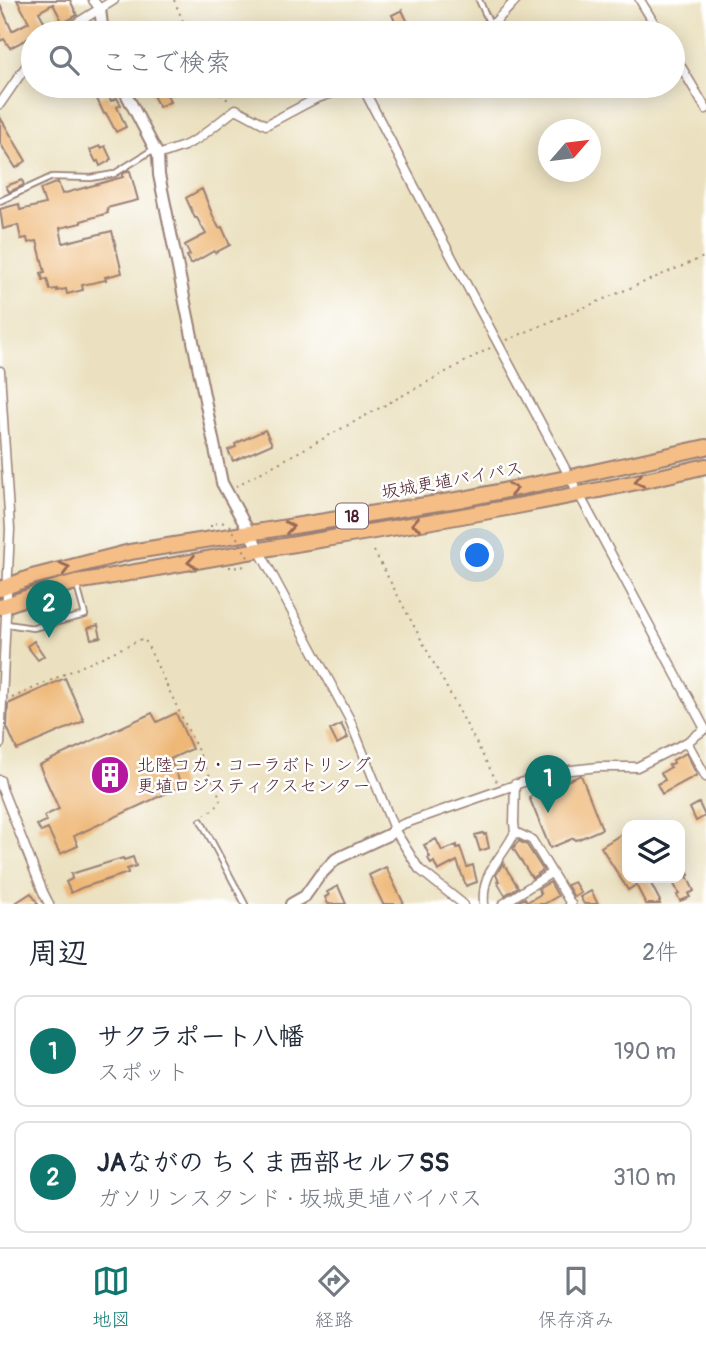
<!DOCTYPE html>
<html lang="ja">
<head>
<meta charset="utf-8">
<style>
	:root { --surface:#fff; --page:#f6f6f7; --text:#1f2937; --muted:#747a83; --line:#e0e1e3; --accent:#0f766e }
	body { margin:0; font-family:Pangolin,"Klee One",sans-serif; background:var(--page); color:var(--text) }
	.controls { position:absolute; right:21px; bottom:21px; display:grid; overflow:hidden; border-radius:14px; box-shadow:0 4px 18px #0003 }
	.controls button { width:63px; height:63px; display:grid; place-items:center; padding:0; border:0; border-bottom:2px solid var(--line); background:var(--surface); color:var(--text); font:35px sans-serif }
	.compass { position:absolute; left:538px; top:119px; width:63px; height:63px; border-radius:50%; background:var(--surface); box-shadow:0 4px 18px #0003; rotate:62deg }
	.you { position:absolute; left:478px; top:556px; width:24px; height:24px; margin:-18px; border:5px solid #fff; border-radius:50%; background:#1a73e8; box-shadow:0 0 0 10px #1a73e833 }
	.badge { display:grid; place-items:center; width:46px; height:46px; border-radius:50%; background:var(--accent); color:#fff; font-size:23px; font-weight:700 }
	.pin { position:absolute; translate:-50% -58px; filter:drop-shadow(0 2px 4px #0008) }
	.pin::after { content:''; position:absolute; top:37px; width:24px; height:21px; background:inherit; clip-path:polygon(0 0,100% 0,50% 100%) }
	.list { margin:0; padding:0; list-style:none }
	h2 { display:flex; justify-content:space-between; align-items:center; height:91px; margin:0; padding:0 28px; font-size:30px }
	h2 small { font-size:23px; font-weight:400; color:var(--muted) }
	.list li { display:grid; grid-template-columns:46px 1fr auto; gap:21px; align-items:center; box-sizing:border-box; height:112px; margin:0 14px 14px; padding:0 14px; border:2px solid var(--line); border-radius:14px }
	.list b { display:block; font-size:26px; white-space:nowrap }
	.list p { margin:0; font-size:23px; white-space:nowrap; color:var(--muted) }
	.list em { font-size:23px; font-style:normal; color:var(--muted) }
	.icon { flex:none; width:38px; height:38px; fill:none; stroke:currentColor; stroke-width:2; stroke-linecap:round; stroke-linejoin:round }
	.map { position:relative; flex:none; width:706px; height:904px; overflow:hidden }
	.search { position:absolute; background:var(--surface); box-shadow:0 4px 18px #0003; left:21px; right:21px; top:21px; height:77px; display:flex; align-items:center; gap:18px; box-sizing:border-box; padding:0 24px; border-radius:38px; color:var(--muted); font-size:26px }
	.sheet { height:343px; background:var(--surface) }
	nav { display:flex; justify-content:space-around; align-items:center; box-sizing:border-box; height:98px; border-top:2px solid var(--line); background:var(--surface); font-size:19px; color:var(--muted) }
	nav a { display:grid; justify-items:center; gap:4px }
	nav .on { color:var(--accent) }
	.map>svg:first-child { display:block }
</style>
</head>
<body>
<div class="map">
<svg width="706" height="904" viewBox="0 0 706 904">
	<rect width="100%" height="100%" fill="#fff"/>
	<filter id="ink" filterUnits="userSpaceOnUse"><feTurbulence type="fractalNoise" baseFrequency=".0143" numOctaves="2"/><feDisplacementMap in="SourceGraphic" scale="14" xChannelSelector="R" yChannelSelector="G"/><feConvolveMatrix kernelMatrix="1 2 1 2 8 2 1 2 1" color-interpolation-filters="sRGB"/></filter>
	<filter id="wash" filterUnits="userSpaceOnUse"><feTurbulence type="fractalNoise" baseFrequency=".00686" numOctaves="4" result="noise"/><feDisplacementMap in="SourceGraphic" scale="28" xChannelSelector="R" yChannelSelector="G"/><feGaussianBlur stdDeviation="1.57" result="paint"/><feColorMatrix in="noise" values="0 0 0 0 0 0 0 0 0 0 0 0 0 0 0 0 0 1.4 0 .05"/><feComposite in="paint" operator="in"/></filter>
	<g filter="url(#wash)">
		<rect width="100%" height="100%" fill="#ebe1c0"/>
		<g id="blocks">
			<path fill="#eeb776" d="M 17,0 L 70,0 L 77,15 L 63,23 L 53,4 L 39,12 L 48,29 L 38,33 L 33,33 L 33,36 L 10,48 L 4,39 L 0,41 L 0,4 L 12,31 L 29,22 Z
				M 402,10 L 413,33 L 400,33 L 392,15 Z
				M 148,86 L 164,86 L 170,102 L 159,107 Z
				M 108,94 L 111,101 L 117,98 L 121,105 L 117,107 L 126,127 L 116,132 L 106,113 L 104,114 L 97,99 Z
				M 0,117 L 26,161 L 16,168 L 0,143 Z
				M 100,146 L 101,148 L 105,146 L 111,159 L 109,160 L 109,161 L 100,166 L 98,161 L 96,162 L 90,150 Z
				M 127,171 L 130,171 L 138,200 L 107,208 L 108,213 L 81,221 L 81,223 L 60,228 L 63,243 L 112,231 L 122,273 L 105,277 L 106,280 L 82,285 L 83,290 L 67,294 L 66,289 L 57,291 L 57,289 L 50,290 L 47,279 L 43,280 L 41,273 L 45,272 L 37,241 L 28,243 L 27,238 L 21,239 L 18,225 L 3,229 L 0,209 L 19,204 L 20,210 L 45,204 L 40,189 L 58,182 L 62,194 L 123,177 L 123,174 Z
				M 22,180 L 24,185 L 9,192 L 6,186 Z
				M 202,189 L 213,216 L 219,228 L 222,227 L 230,245 L 215,253 L 214,251 L 191,264 L 187,256 L 190,255 L 185,245 L 206,234 L 197,218 L 195,218 L 186,198 Z
				M 265,430 L 272,444 L 233,461 L 228,450 L 236,447 L 235,444 L 241,441 Z
				M 98,625 L 101,637 L 91,639 L 88,628 Z
				M 34,641 L 44,656 L 38,660 L 27,646 Z
				M 65,678 L 84,721 L 17,750 L 7,727 L 8,704 Z
				M 152,713 L 157,722 L 176,713 L 192,749 L 170,759 L 182,786 L 74,836 L 78,846 L 60,854 L 48,829 L 41,832 L 37,825 L 46,821 L 44,816 L 59,809 L 39,765 Z
				M 341,724 L 348,738 L 337,744 L 330,730 Z
				M 686,753 L 697,775 L 662,794 L 657,784 L 665,780 L 661,773 L 671,767 L 669,765 L 674,763 L 673,760 Z
				M 581,775 L 602,829 L 579,839 L 575,840 L 574,838 L 550,848 L 529,797 Z
				M 699,803 L 705,816 L 696,821 L 690,808 Z
				M 483,833 L 484,835 L 486,834 L 489,848 L 480,851 L 475,835 Z
				M 623,833 L 627,839 L 627,878 L 648,878 L 660,901 L 659,902 L 660,904 L 646,904 L 636,885 L 628,890 L 601,847 Z
				M 436,839 L 442,851 L 457,845 L 457,848 L 460,847 L 467,867 L 473,865 L 477,882 L 466,886 L 457,861 L 438,871 L 434,862 L 431,864 L 428,858 L 430,857 L 424,845 Z
				M 519,841 L 527,845 L 543,870 L 532,878 L 513,848 Z
				M 133,857 L 136,866 L 127,869 L 128,873 L 81,888 L 71,893 L 66,882 L 72,879 L 71,874 L 123,858 L 124,860 Z
				M 680,857 L 689,875 L 687,876 L 694,891 L 688,894 L 690,897 L 680,901 L 677,895 L 679,894 L 671,878 L 680,878 Z
				M 503,863 L 518,887 L 505,895 L 497,882 L 499,881 L 496,875 Z
				M 386,867 L 404,904 L 383,904 L 369,875 Z
				M 550,882 L 558,896 L 544,904 L 519,904 L 518,902 L 525,898 L 527,902 L 541,894 L 538,889 Z
				M 574,882 L 581,893 L 574,897 L 567,885 Z
				M 338,886 L 346,904 L 328,904 L 325,897 L 329,895 L 327,892 Z
				M 591,891 L 598,904 L 584,904 L 580,897 Z
				M 31,893 L 38,904 L 14,904 Z"/>
		</g>
	</g>
	<g filter="url(#ink)">
		<use href="#blocks" fill-opacity="0" stroke="#9a8076" stroke-width="2"/>
		<g fill="none" stroke-linecap="round" stroke-linejoin="round">
			<g stroke="#9a8076" stroke-width="8">
				<path id="service" d="M 479,0 L 490,24
					M 0,201 L 52,177 L 91,178 L 114,174 L 154,149
					M 52,592 L 60,621
					M 7,624 L 33,628 L 85,615 L 77,586
					M 201,821 L 245,904"/>
			</g>
			<g stroke="#9a8076" stroke-width="11">
				<path id="minor" d="M 93,0 L 100,9
					M 640,0 L 660,33
					M 61,33 L 114,0
					M 472,33 L 495,22 L 516,0
					M 673,53 L 706,109
					M 362,86 L 435,226 L 705,729 L 687,742 L 637,767 L 599,767 L 552,772 L 403,824 L 394,829
					M 0,104 L 33,56
					M 158,155 L 184,146 L 199,138 L 236,109 L 266,125 L 315,99 L 352,86
					M 0,371 L 10,529 L 0,744
					M 259,550 L 349,718 L 394,829 L 419,869 L 463,904
					M 687,742 L 706,777
					M 0,780 L 2,789 L 43,892 L 49,904
					M 515,832 L 532,840 L 571,904
					M 484,904 C 481,871 503,858 515,832 L 514,823 L 515,784
					M 503,904 L 551,873"/>
			</g>
			<g stroke="#9a8076" stroke-width="14">
				<path id="tertiary" d="M 100,9 L 103,33
					M 122,86 L 158,155 L 159,175 L 222,483 L 259,550
					M 291,904 L 305,896 L 320,875 L 336,859 L 390,834 L 394,829"/>
			</g>
			<g stroke="#9a8076" stroke-width="18">
				<path id="trunk" d="M 0,589 L 32,577 L 130,552 L 463,499 L 571,477 L 706,447
					M 0,607 L 51,589 L 76,582 C 138,572 199,560 260,550 C 409,525 559,502 706,466"/>
			</g>
			<path stroke="#9a8076" stroke-width="2" stroke-dasharray="2 5" stroke-linecap="butt" d="M 174,0 L 188,33
				M 209,86 L 231,102
				M 507,340 L 706,256
				M 236,486 L 490,348
				M 211,527 L 211,524 L 228,522
				M 374,551 L 497,782
				M 230,566 L 230,568 L 247,566
				M 12,698 L 142,639 L 145,640 L 220,797 C 220,807 212,810 205,814"/>
			<use href="#service" stroke="#fff" stroke-width="4.5"/>
			<use href="#minor" stroke="#fff" stroke-width="8"/>
			<use href="#tertiary" stroke="#fff" stroke-width="10"/>
			<use href="#trunk" stroke="#f6be87" stroke-width="14"/>
			<path stroke="#9a8076" stroke-width="2" stroke-dasharray="2 5" stroke-linecap="butt" d="M 230,525 L 250,561"/>
		</g>
		<defs><path id="oneway-chevron" d="M-2-3.5L2.5 0L-2 3.5" fill="none" stroke-width="1.6" stroke-linecap="round" stroke-linejoin="round" transform="scale(1.75)"/></defs>
		<g stroke="#976754">
			<use href="#oneway-chevron" transform="translate(639 481) rotate(168)"/>
			<use href="#oneway-chevron" transform="translate(513 489) rotate(-11)"/>
			<use href="#oneway-chevron" transform="translate(416 524) rotate(170)"/>
			<use href="#oneway-chevron" transform="translate(289 527) rotate(-9)"/>
			<use href="#oneway-chevron" transform="translate(192 562) rotate(170)"/>
			<use href="#oneway-chevron" transform="translate(65 568) rotate(-15)"/>
		</g>
	</g>
	<defs>
		<g id="building-disc" transform="scale(2.0125)"><circle r="9.5" fill="#b5179e" stroke="#fff"/><path d="M-4-6H4V6H1V3H-1V6H-4ZM-2.5-4.3h1.7v1.8h-1.7ZM.8-4.3h1.7v1.8H.8ZM-2.5-1h1.7V.8h-1.7ZM.8-1h1.7V.8H.8Z" fill="#fff"/></g>
	</defs>
	<g fill-rule="evenodd">
		<use href="#building-disc" x="110" y="775"/>
	</g>
	<g text-anchor="middle" stroke-width="5" stroke-linejoin="round" paint-order="stroke">
		<rect fill="#fff" stroke="#80626b" stroke-width="2" x="336" y="503.5" width="32" height="25" rx="5"/>
		<g font-size="16" font-weight="bold" fill="#4a1f2b">
			<text x="352" y="522">18</text>
		</g>
		<g font-size="18" fill="#4a1f2b" stroke="#fff">
			<text transform="translate(452 480) rotate(-10)" y="6">坂城更埴バイパス</text>
		</g>
		<g font-size="18" fill="#4a1f2b" stroke="#fff" text-anchor="start">
			<text x="137" y="771">北陸コカ・コーラボトリング<tspan x="137" dy="21">更埴ロジスティクスセンター</tspan></text>
		</g>
	</g>
</svg>
<div class="controls">
<button><svg class="icon" aria-label="layers" viewBox="0 0 24 24"><path d="M12 4l9 5-9 5-9-5zM3 14l9 5 9-5"/></svg></button>
</div>
<svg class="compass" viewBox="-18 -18 36 36"><path d="M0-13l5 13h-10z" fill="#e53935"/><path d="M0 13l5-13h-10z" fill="#747a83"/></svg>
<div class="you"></div>
<div class="pin badge" style="left:548px;top:813px">1</div>
<div class="pin badge" style="left:49px;top:638px">2</div>
<div class="search"><svg class="icon" aria-label="search" viewBox="0 0 24 24"><circle cx="10" cy="10" r="6"/><path d="M15 15l6 6"/></svg>ここで検索</div>
</div>
<section class="sheet">
<h2>周辺<small>2件</small></h2>
<ul class="list">
<li><span class="badge">1</span><div><b>サクラポート八幡</b><p>スポット</p></div><em>190 m</em></li>
<li><span class="badge">2</span><div><b>JAながの ちくま西部セルフSS</b><p>ガソリンスタンド · 坂城更埴バイパス</p></div><em>310 m</em></li>
</ul>
</section>
<nav>
<a class="on"><svg class="icon" aria-label="map" viewBox="0 0 24 24"><path d="M3 6l6-2 6 2 6-2v14l-6 2-6-2-6 2zM9 4v14M15 6v14"/></svg>地図</a>
<a><svg class="icon" aria-label="directions" viewBox="0 0 24 24"><path d="M12 3l9 9-9 9-9-9zM9 14v-3h6M13 9l2 2-2 2"/></svg>経路</a>
<a><svg class="icon" aria-label="saved" viewBox="0 0 24 24"><path d="M7 4h10v16l-5-4-5 4z"/></svg>保存済み</a>
</nav>
</body>
</html>
